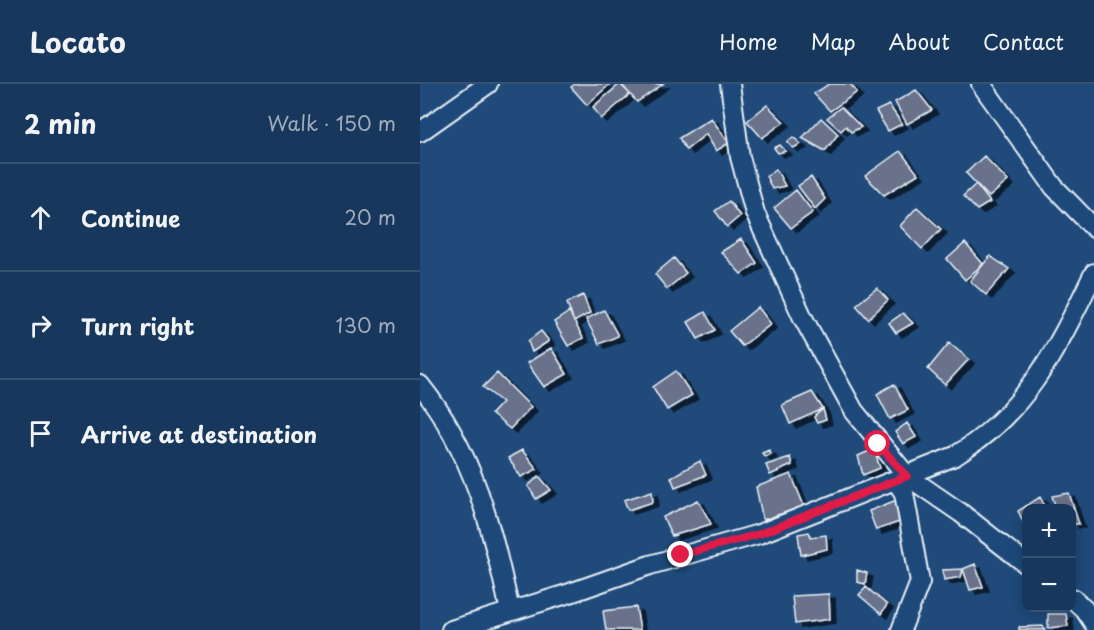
<!DOCTYPE html>
<html lang="en">
<head>
<meta charset="utf-8">
<style>
	:root { --surface:#17385c; --page:#244365; --text:#f1f3f6; --muted:#9eacbb; --line:#365272 }
	body { margin:0; font-family:"Playpen Sans",sans-serif; background:var(--page); color:var(--text) }
	.controls { position:absolute; right:18px; bottom:18px; display:grid; overflow:hidden; border-radius:12px; box-shadow:0 3px 15px #0003 }
	.controls button { width:54px; height:54px; display:grid; place-items:center; padding:0; border:0; border-bottom:2px solid var(--line); background:var(--surface); color:var(--text); font:30px sans-serif }
	.stop { position:absolute; width:18px; height:18px; margin:-14px; border:4px solid #e11d48; border-radius:50%; background:#fff }
	.stop.end { background:#e11d48; border-color:#fff; box-shadow:0 2px 6px #0008 }
	.list { margin:0; padding:0; list-style:none }
	h2 { display:flex; justify-content:space-between; align-items:center; height:78px; margin:0; padding:0 24px; font-size:26px }
	h2 small { font-size:20px; font-weight:400; color:var(--muted) }
	.list li { display:grid; grid-template-columns:39px 1fr auto; gap:18px; align-items:center; box-sizing:border-box; height:108px; padding:0 24px; border-top:2px solid var(--line) }
	.list b { display:block; font-size:22px; white-space:nowrap }
	.list em { font-size:20px; font-style:normal; color:var(--muted) }
	.icon { flex:none; width:33px; height:33px; fill:none; stroke:currentColor; stroke-width:2; stroke-linecap:round; stroke-linejoin:round }
	.map { position:relative; flex:none; width:674px; height:546px; overflow:hidden }
	header { display:flex; align-items:center; gap:36px; box-sizing:border-box; height:84px; padding:0 30px; background:var(--surface); border-bottom:2px solid var(--line) }
	header strong { font-size:28px }
	nav { display:flex; gap:33px; margin-inline-start:auto; font-size:21px }
	main { display:flex }
	aside { flex:1; background:var(--surface) }
	.map>svg:first-child { display:block }
</style>
</head>
<body>
<header>
<strong>Locato</strong>
<nav><a>Home</a><a>Map</a><a>About</a><a>Contact</a></nav>
</header>
<main>
<aside>
<h2>2 min<small>Walk · 150 m</small></h2>
<ul class="list">
<li><svg class="icon" aria-label="ahead" viewBox="0 0 24 24"><path d="M12 20V5M6 11l6-6 6 6"/></svg><div><b>Continue</b></div><em>20 m</em></li>
<li><svg class="icon" aria-label="right" viewBox="0 0 24 24"><path d="M7 20v-9h11M14 6l5 5-5 5"/></svg><div><b>Turn right</b></div><em>130 m</em></li>
<li><svg class="icon" aria-label="arrive" viewBox="0 0 24 24"><path d="M6 21V4h12l-3 4 3 4H6"/></svg><div><b>Arrive at destination</b></div></li>
</ul>
</aside>
<div class="map">
<svg width="674" height="546" viewBox="0 0 674 546">
	<defs>
		<filter id="shadow"><feDropShadow dx="6" dy="4" stdDeviation="0" flood-color="#0009"/></filter>
	</defs>
	<rect width="100%" height="100%" fill="#1f4a7a"/>
	<filter id="ink" filterUnits="userSpaceOnUse"><feTurbulence type="fractalNoise" baseFrequency=".0167" numOctaves="2"/><feDisplacementMap in="SourceGraphic" scale="12" xChannelSelector="R" yChannelSelector="G"/><feConvolveMatrix kernelMatrix="1 2 1 2 8 2 1 2 1" color-interpolation-filters="sRGB"/></filter>
	<g filter="url(#ink)">
		<path fill="#6a728b" stroke="#e8f1f8" stroke-width="1.5" filter="url(#shadow)" d="M 155,0 L 190,0 L 167,21 L 151,3 Z
			M 200,0 L 210,10 L 181,35 L 173,23 Z
			M 201,0 L 243,0 L 217,18 Z
			M 409,0 L 430,0 L 437,8 L 410,27 L 394,10 Z
			M 496,6 L 512,26 L 487,40 L 475,18 Z
			M 347,21 L 364,38 L 342,54 L 327,37 Z
			M 469,21 L 482,40 L 468,47 L 456,27 Z
			M 421,23 L 441,43 L 431,48 L 426,42 L 421,47 L 407,34 Z
			M 291,34 L 309,59 L 296,67 L 286,50 L 266,66 L 259,54 Z
			M 401,34 L 418,50 L 405,67 L 382,54 Z
			M 373,53 L 381,60 L 373,64 L 367,58 Z
			M 360,61 L 366,67 L 358,69 L 354,64 Z
			M 480,67 L 498,90 L 464,111 L 445,92 Z
			M 564,72 L 588,97 L 569,113 L 546,89 Z
			M 356,85 L 365,102 L 352,105 L 346,92 Z
			M 391,93 L 405,115 L 395,125 L 378,102 Z
			M 556,100 L 570,118 L 557,126 L 543,112 Z
			M 376,106 L 393,128 L 371,144 L 354,124 Z
			M 309,117 L 320,132 L 307,143 L 295,127 Z
			M 497,123 L 521,145 L 502,165 L 480,142 Z
			M 321,155 L 337,179 L 321,190 L 301,168 Z
			M 545,159 L 563,180 L 545,196 L 527,175 Z
			M 570,172 L 589,185 L 566,211 L 550,197 Z
			M 254,174 L 266,189 L 247,205 L 235,190 Z
			M 457,204 L 468,216 L 448,235 L 436,221 Z
			M 163,211 L 170,229 L 154,238 L 147,219 Z
			M 338,223 L 351,240 L 322,262 L 309,247 Z
			M 184,226 L 198,252 L 179,260 L 166,235 Z
			M 149,228 L 163,254 L 148,262 L 134,238 Z
			M 285,228 L 295,246 L 278,255 L 268,238 Z
			M 483,229 L 493,239 L 476,249 L 469,239 Z
			M 121,247 L 129,257 L 112,268 L 108,257 Z
			M 529,259 L 549,275 L 525,301 L 508,285 Z
			M 131,264 L 147,290 L 124,303 L 107,279 Z
			M 256,287 L 272,311 L 247,326 L 233,303 Z
			M 77,289 L 111,323 L 90,345 L 71,330 L 82,318 L 63,303 Z
			M 474,300 L 488,326 L 470,335 L 457,310 Z
			M 392,308 L 403,325 L 370,340 L 362,321 Z
			M 403,325 L 406,336 L 397,339 L 394,333 Z
			M 487,339 L 496,353 L 483,360 L 475,348 Z
			M 454,365 L 460,384 L 443,391 L 438,372 Z
			M 102,366 L 117,385 L 101,393 L 88,374 Z
			M 349,366 L 351,370 L 345,373 L 342,369 Z
			M 370,373 L 372,381 L 350,391 L 346,381 Z
			M 280,377 L 286,391 L 255,403 L 251,393 Z
			M 371,390 L 384,422 L 343,436 L 336,403 Z
			M 119,392 L 131,406 L 116,415 L 108,402 Z
			M 232,407 L 233,418 L 208,426 L 204,416 Z
			M 649,409 L 659,440 L 652,440 L 652,424 L 636,424 L 632,412 Z
			M 620,413 L 626,424 L 606,424 L 606,444 L 598,427 Z
			M 479,415 L 485,436 L 456,446 L 449,427 Z
			M 278,416 L 291,440 L 252,452 L 243,433 Z
			M 389,448 L 391,453 L 406,451 L 407,465 L 381,471 L 378,450 Z
			M 555,480 L 563,503 L 550,506 L 543,485 Z
			M 543,485 L 541,493 L 524,496 L 522,486 Z
			M 437,486 L 447,489 L 445,500 L 437,498 Z
			M 446,503 L 467,521 L 461,530 L 439,511 Z
			M 409,510 L 410,535 L 375,540 L 372,512 Z
			M 216,523 L 220,546 L 186,546 L 183,527 Z
			M 628,530 L 646,530 L 648,542 L 628,544 Z
			M 623,542 L 625,546 L 599,546 L 599,543 Z"/>
		<g fill="none" stroke-linecap="round" stroke-linejoin="round">
			<g stroke="#e8f1f8" stroke-width="22">
				<path id="minor" d="M 310,0 L 320,73 L 335,129 L 383,234 L 434,327 L 487,392 L 541,429 L 606,480
					M 561,0 L 634,103 L 674,144
					M 0,48 L 68,0
					M 0,301 C 54,368 72,445 90,527
					M 476,397 L 484,409 L 500,498 L 481,546
					M 652,514 L 664,525 L 674,540
					M 31,546 L 150,509 L 230,481 L 339,450 L 535,372 C 608,327 637,264 674,189"/>
			</g>
			<use href="#minor" stroke="#1f4a7a" stroke-width="18"/>
		</g>
	</g>
	<g fill="none" stroke-linecap="round" stroke-linejoin="round" filter="url(#ink)">
		<path stroke="#e11d48" stroke-width="8" d="M 261,471 L 339,450 L 487,392 L 458,360"/>
	</g>
</svg>
<div class="controls">
<button>+</button>
<button>−</button>
</div>
<div class="stop" style="left:458px;top:360px"></div>
<div class="stop end" style="left:261px;top:471px"></div>
</div>
</main>
</body>
</html>
